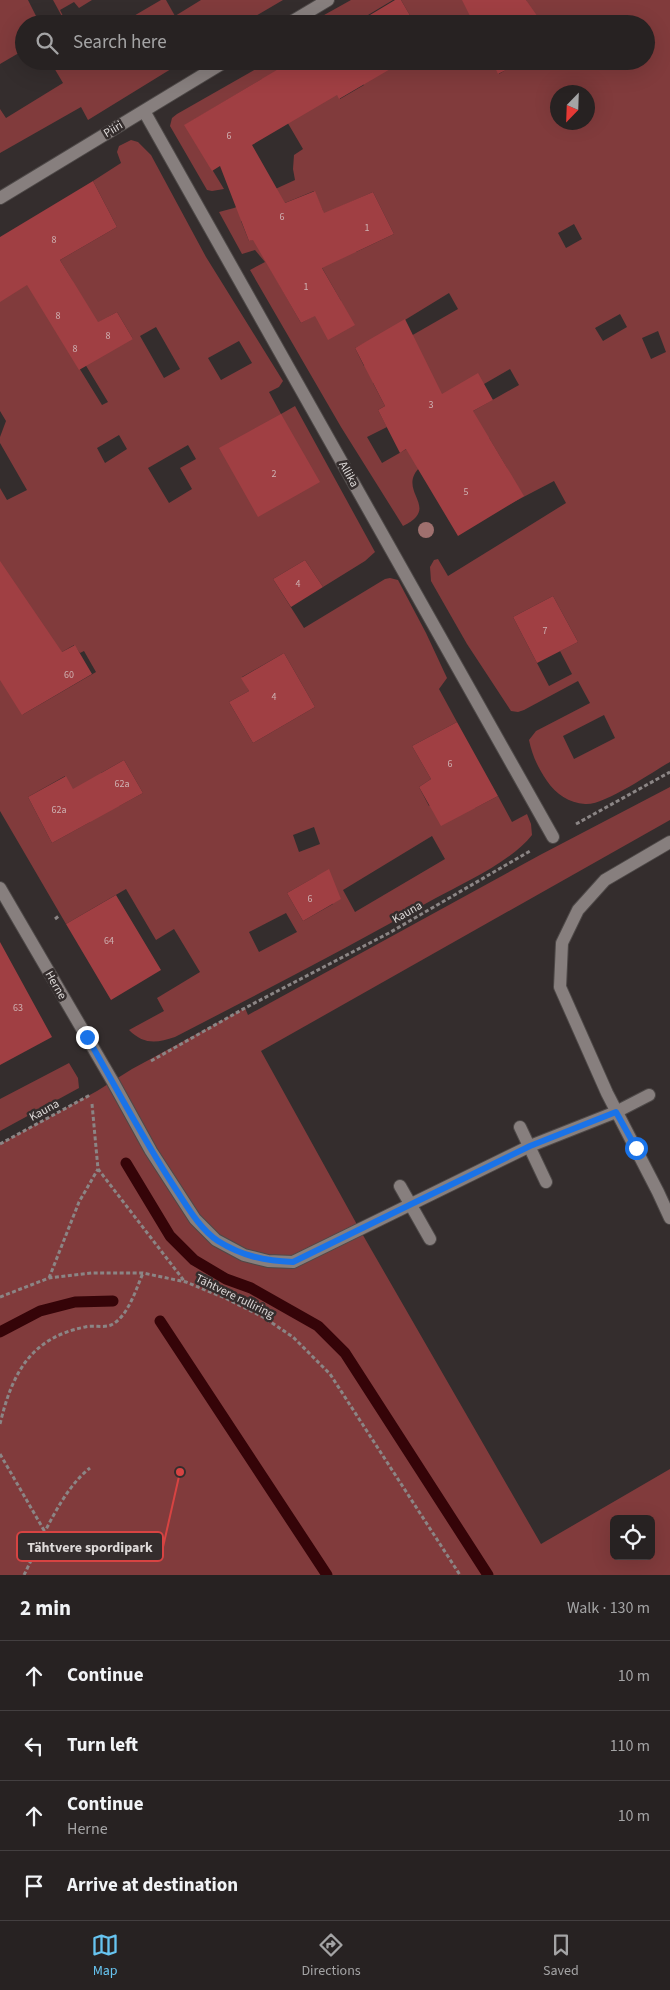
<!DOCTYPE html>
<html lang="en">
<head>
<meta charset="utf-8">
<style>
	:root { --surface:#272222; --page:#332f2f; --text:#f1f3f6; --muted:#a4a4a5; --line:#433f40; --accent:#67c4f0 }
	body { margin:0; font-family:"Source Sans 3",sans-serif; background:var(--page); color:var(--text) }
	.controls { position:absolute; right:15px; bottom:15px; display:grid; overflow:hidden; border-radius:8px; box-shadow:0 5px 20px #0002 }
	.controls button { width:45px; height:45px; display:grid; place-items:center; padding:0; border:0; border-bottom:1px solid var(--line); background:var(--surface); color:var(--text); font:25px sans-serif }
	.compass { position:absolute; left:550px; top:85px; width:45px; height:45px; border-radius:50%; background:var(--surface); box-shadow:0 5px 20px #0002; rotate:203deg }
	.stop { position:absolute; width:15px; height:15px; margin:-11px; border:4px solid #1a73e8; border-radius:50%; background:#fff }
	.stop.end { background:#1a73e8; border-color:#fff; box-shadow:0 1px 5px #0008 }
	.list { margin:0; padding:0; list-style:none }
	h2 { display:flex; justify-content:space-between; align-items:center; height:65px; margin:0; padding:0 20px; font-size:21px }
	h2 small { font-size:16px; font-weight:400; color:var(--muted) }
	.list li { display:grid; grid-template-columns:32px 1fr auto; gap:15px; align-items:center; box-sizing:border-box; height:70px; padding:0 20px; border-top:1px solid var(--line) }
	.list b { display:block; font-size:19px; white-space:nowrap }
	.list p { margin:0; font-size:16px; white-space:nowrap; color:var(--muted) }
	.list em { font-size:16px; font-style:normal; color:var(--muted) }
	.icon { flex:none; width:28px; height:28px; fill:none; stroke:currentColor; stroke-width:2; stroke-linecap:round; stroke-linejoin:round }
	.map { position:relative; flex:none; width:670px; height:1575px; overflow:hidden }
	.search { position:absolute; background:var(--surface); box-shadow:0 5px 20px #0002; left:15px; right:15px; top:15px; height:55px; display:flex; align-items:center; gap:12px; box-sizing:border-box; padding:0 18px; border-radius:28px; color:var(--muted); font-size:19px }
	.sheet { height:345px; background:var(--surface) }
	nav { display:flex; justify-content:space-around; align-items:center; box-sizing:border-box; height:70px; border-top:1px solid var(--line); background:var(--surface); font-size:14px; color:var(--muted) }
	nav a { display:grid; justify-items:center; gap:2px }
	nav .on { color:var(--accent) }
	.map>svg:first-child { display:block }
</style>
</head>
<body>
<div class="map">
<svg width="670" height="1575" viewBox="0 0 670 1575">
	<rect width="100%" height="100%" fill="#342d2d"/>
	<path fill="#813b3c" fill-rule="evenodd" d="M 0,0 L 28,0 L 40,24 L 24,24 L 24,50 L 0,64 Z
		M 53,0 L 92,0 L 79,8 L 74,2 L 60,10 L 67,24 L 63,24 L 65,22 Z
		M 161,0 L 166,0 L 175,16 L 201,0 L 283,0 L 242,24 L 120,24 Z
		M 351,0 L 393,0 L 353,24 L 308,24 Z
		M 401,0 L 471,0 L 481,24 L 415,24 Z
		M 526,0 L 670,0 L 670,762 C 652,772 604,806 585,804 C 569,803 556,794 547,781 C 538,768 532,755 529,740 L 536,731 L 590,703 L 578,681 L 524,710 L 518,712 L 511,711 L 467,644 L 431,581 L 430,567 L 434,560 L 438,559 L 448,576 L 566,503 L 554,481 L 510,504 L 507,468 L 489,438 C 472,445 456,452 439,458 C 433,460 425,462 421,466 C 394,491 443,507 403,526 L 341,427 L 250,270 L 265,262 L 255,250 L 242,254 L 219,212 L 234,208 L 295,180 L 293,169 L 294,155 L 303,149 L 262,79 L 185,125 L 224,189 L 212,191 L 207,190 L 170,126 L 172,118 L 177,114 L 270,61 L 317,61 L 340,99 L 364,85 L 355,69 L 389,61 L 393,69 L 407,61 L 492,61 L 499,74 L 521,61 L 524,67 L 536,61 L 646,61 L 646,24 L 548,24 L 545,17 L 533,24 ZM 558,92 L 588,92 L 588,122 L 558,122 ZM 314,191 L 323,211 L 249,241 L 241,221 ZM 373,192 L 394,234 L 356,252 L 335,209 ZM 574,224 L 582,239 L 566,248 L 558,233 ZM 317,244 L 317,259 L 341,301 L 301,323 L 271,270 ZM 449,293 L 458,309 L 390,348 L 364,366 L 355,348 L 382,334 ZM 620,314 L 627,327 L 603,341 L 595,328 ZM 658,331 L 666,352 L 651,359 L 642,338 ZM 410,361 L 429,401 L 484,384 L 510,369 L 519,385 L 382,463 L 367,437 L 387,427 L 378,410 L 385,406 L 373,383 ZM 553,596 L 578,642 L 560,651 L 572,674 L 549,686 L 513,617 ZM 604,715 L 615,738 L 574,759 L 563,736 Z
		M 50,61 L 184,61 L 88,120 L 81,107 L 0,153 L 0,109 L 6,118 L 63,83 Z
		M 131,140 L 138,142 L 151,155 L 206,257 L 283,381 L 279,387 L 269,392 L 281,414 L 295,406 L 375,552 L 365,561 L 323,587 L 305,560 L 273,579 L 304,628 L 385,579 L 390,578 L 398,580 L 426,633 L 447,678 L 439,689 L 457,722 L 412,746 L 431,779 L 419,787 L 429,806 L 443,797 L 475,808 L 498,796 L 512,822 L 527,814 L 531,824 L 532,835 C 512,861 464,883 434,899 C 349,947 262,992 175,1037 C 157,1043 144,1045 129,1030 L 164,1011 L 157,998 L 200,972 L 174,929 L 156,940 L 126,889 L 66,924 L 0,811 L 0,488 L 7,500 L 27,490 L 0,443 L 0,437 L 6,421 L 0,411 L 0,240 L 102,405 L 108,402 L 85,364 L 72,280 L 60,260 L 117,227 L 93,181 L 121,163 L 117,152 L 119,146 ZM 117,312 L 133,339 L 84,330 ZM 156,327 L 180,369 L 164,378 L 140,336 ZM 239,341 L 252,363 L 221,380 L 208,358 ZM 119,435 L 127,449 L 105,463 L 97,448 ZM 188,445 L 196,459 L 180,468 L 192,489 L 169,503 L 148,468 ZM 74,645 L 80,653 L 84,651 L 96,672 L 22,715 L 67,661 L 62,652 ZM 284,653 L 315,707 L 253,743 L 229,702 L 249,691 L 242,677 ZM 124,760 L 143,793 L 119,806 L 101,773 ZM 65,776 L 90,822 L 52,843 L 28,797 ZM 314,827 L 320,844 L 299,852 L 293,835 ZM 432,836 L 445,859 L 355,912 L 343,890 ZM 317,876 L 333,904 L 303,921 L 287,893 ZM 286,913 L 297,932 L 259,952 L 249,932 Z
		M 670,787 L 670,820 L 261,1051 L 360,1230 L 541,1544 L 670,1469 L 670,1575 L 0,1575 L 0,1144 L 97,1091 L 132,1069 L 245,1008 L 248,1015 L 540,855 ZM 614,1519 L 651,1519 L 651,1556 L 614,1556 Z
		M 69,1063 L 78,1078 L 79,1088 L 0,1131 L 0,1099 Z"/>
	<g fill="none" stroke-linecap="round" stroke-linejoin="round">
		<path stroke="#350408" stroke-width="11" d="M 126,1163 L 170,1236 L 194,1260 L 226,1279 L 251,1288 L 318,1326 L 345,1353 L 488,1575
			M 160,1321 L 327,1575
			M 0,1332 L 40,1311 L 75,1302 L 113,1301"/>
	</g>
	<path fill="#a03f43" d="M 395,0 L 401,0 L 415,24 L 355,24 Z
		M 462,0 L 526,0 L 540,20 L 545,17 L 548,24 L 474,24 Z
		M 292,61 L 407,61 L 393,69 L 392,68 L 339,99 L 337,95 L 252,145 L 285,203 L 315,191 L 324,213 L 373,192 L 394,234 L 322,268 L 355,325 L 328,340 L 315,316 L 301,323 L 253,240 L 249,241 L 220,166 L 212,171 L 184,125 Z
		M 492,61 L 536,61 L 524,67 L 522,62 L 498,74 Z
		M 93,181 L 117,227 L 60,260 L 98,322 L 117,312 L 133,339 L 79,370 L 27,285 L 0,302 L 0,237 Z
		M 405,319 L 442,394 L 478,373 L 493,400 L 473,411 L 524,496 L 458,536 L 406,449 L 400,453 L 378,410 L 385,406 L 355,348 Z
		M 281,414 L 320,482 L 258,517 L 219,448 Z
		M 305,560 L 323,587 L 291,607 L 273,579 Z
		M 0,561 L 62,652 L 75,645 L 92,674 L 22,715 L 0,680 Z
		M 553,596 L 578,642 L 537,663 L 513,617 Z
		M 284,653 L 315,707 L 253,743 L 229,702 L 249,691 L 241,678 Z
		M 457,722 L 498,796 L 441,826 L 419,787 L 431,779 L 412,746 Z
		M 124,760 L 143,793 L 52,843 L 28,797 L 66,776 L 73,789 Z
		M 329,869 L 341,899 L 303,921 L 287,893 Z
		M 116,895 L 161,970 L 111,1000 L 66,924 Z
		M 0,942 L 52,1037 L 0,1065 Z"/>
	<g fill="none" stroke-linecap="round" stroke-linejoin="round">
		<g stroke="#4e4948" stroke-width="14">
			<path id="lane" d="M 616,1112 L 649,1095
				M 520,1127 L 546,1182
				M 400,1186 L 430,1239"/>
		</g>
		<g stroke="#4e4948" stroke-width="14">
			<path id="street" d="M 288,24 L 328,0
				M 144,111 L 553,837
				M 0,198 L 226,61
				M 670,842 L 605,880 L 578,910 L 562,943 L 560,987 L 607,1093 L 658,1192 L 670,1218
				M 0,888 L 113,1082 L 151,1151 L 195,1219 L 216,1240 L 244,1255 L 268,1261 L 293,1262 L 530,1146 L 616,1112"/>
		</g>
		<path stroke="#8b8585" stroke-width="3" stroke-dasharray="4 2.5" stroke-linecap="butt" d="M 576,824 L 670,772
			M 55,919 L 60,915
			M 151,1061 L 245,1008 L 389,933 L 530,851
			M 92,1104 L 98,1169 L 185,1282
			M 0,1144 L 90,1095
			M 49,1278 L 79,1202 L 98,1169
			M 0,1297 L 49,1278 L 92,1273 L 143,1273 L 186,1282 L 225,1298 L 263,1317 L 293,1337 L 330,1374 L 460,1575
			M 0,1424 C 12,1374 30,1338 85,1327 C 93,1325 104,1328 111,1325 C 128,1317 136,1289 143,1273
			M 0,1454 L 45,1532
			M 24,1575 C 40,1543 61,1490 90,1468"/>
		<use href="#lane" stroke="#877f7e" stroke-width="12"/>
		<use href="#street" stroke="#877f7e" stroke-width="12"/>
	</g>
	<circle fill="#9f706e" cx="426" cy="530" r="8"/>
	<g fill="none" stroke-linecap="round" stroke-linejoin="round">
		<path stroke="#1a73e8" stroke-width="6" d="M 87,1037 C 116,1087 143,1139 175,1188 C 187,1206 199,1228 218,1241 C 242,1256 265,1261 293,1262 L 530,1146 L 616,1112 L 636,1148"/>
	</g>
	<g text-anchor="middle" stroke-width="5" stroke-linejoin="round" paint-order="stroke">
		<g font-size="10" fill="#ceb2b3">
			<text x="229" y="139">6</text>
			<text x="282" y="220">6</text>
			<text x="367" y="231">1</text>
			<text x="54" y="243">8</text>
			<text x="306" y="290">1</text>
			<text x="58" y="319">8</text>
			<text x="108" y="339">8</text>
			<text x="75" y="352">8</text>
			<text x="431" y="408">3</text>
			<text x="274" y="477">2</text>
			<text x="466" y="495">5</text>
			<text x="298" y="587">4</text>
			<text x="545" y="634">7</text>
			<text x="69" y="678">60</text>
			<text x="274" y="700">4</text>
			<text x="450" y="767">6</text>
			<text x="122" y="787">62a</text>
			<text x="59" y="813">62a</text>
			<text x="310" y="902">6</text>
			<text x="109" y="944">64</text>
			<text x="18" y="1011">63</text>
		</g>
		<g font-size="12" fill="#ddd9d8" stroke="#342d2d">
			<text transform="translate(113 129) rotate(-31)" y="4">Piiri</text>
			<text transform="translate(349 474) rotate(61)" y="4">Allika</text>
			<text transform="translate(407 912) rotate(-30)" y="4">Kauna</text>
			<text transform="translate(56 985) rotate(60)" y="4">Herne</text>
			<text transform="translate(44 1110) rotate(-29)" y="4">Kauna</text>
			<text transform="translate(235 1296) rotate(26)" y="4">Tähtvere rulliring</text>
		</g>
	</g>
	<path fill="none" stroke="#d74342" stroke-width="2" d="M180 1472L163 1547"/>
	<circle fill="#d74342" stroke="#342d2d" stroke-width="2" cx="180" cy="1472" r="5"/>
	<rect fill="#342d2d" stroke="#d74342" stroke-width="2" x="17" y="1532" width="146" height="29" rx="5"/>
	<g font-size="14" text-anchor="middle" font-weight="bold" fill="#ddd9d8">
		<text x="90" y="1552">Tähtvere spordipark</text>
	</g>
</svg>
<div class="controls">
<button><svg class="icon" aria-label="locate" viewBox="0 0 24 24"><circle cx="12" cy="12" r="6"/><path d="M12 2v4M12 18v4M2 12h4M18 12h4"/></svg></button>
</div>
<svg class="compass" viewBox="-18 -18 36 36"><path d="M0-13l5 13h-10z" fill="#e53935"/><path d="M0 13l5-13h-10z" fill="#a4a4a5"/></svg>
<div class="stop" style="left:636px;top:1148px"></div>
<div class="stop end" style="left:87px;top:1037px"></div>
<div class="search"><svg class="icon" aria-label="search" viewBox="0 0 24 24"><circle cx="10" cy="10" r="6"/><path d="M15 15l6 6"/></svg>Search here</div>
</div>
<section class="sheet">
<h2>2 min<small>Walk · 130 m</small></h2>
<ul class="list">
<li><svg class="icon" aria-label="ahead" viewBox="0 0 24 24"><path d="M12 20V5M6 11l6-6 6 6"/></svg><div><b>Continue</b></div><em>10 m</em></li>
<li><svg class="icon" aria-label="left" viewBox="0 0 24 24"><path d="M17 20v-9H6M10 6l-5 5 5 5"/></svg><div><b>Turn left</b></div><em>110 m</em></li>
<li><svg class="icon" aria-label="ahead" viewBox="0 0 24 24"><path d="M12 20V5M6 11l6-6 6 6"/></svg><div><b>Continue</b><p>Herne</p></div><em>10 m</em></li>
<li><svg class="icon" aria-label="arrive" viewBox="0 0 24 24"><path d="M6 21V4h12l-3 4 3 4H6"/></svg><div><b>Arrive at destination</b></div></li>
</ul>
</section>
<nav>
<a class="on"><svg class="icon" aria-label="map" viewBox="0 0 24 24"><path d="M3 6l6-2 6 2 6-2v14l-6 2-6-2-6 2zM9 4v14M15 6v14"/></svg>Map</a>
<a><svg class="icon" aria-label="directions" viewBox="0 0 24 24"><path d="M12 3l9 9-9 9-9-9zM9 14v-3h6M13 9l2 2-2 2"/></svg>Directions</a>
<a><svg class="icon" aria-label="saved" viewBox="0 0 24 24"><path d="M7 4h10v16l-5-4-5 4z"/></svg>Saved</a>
</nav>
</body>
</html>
